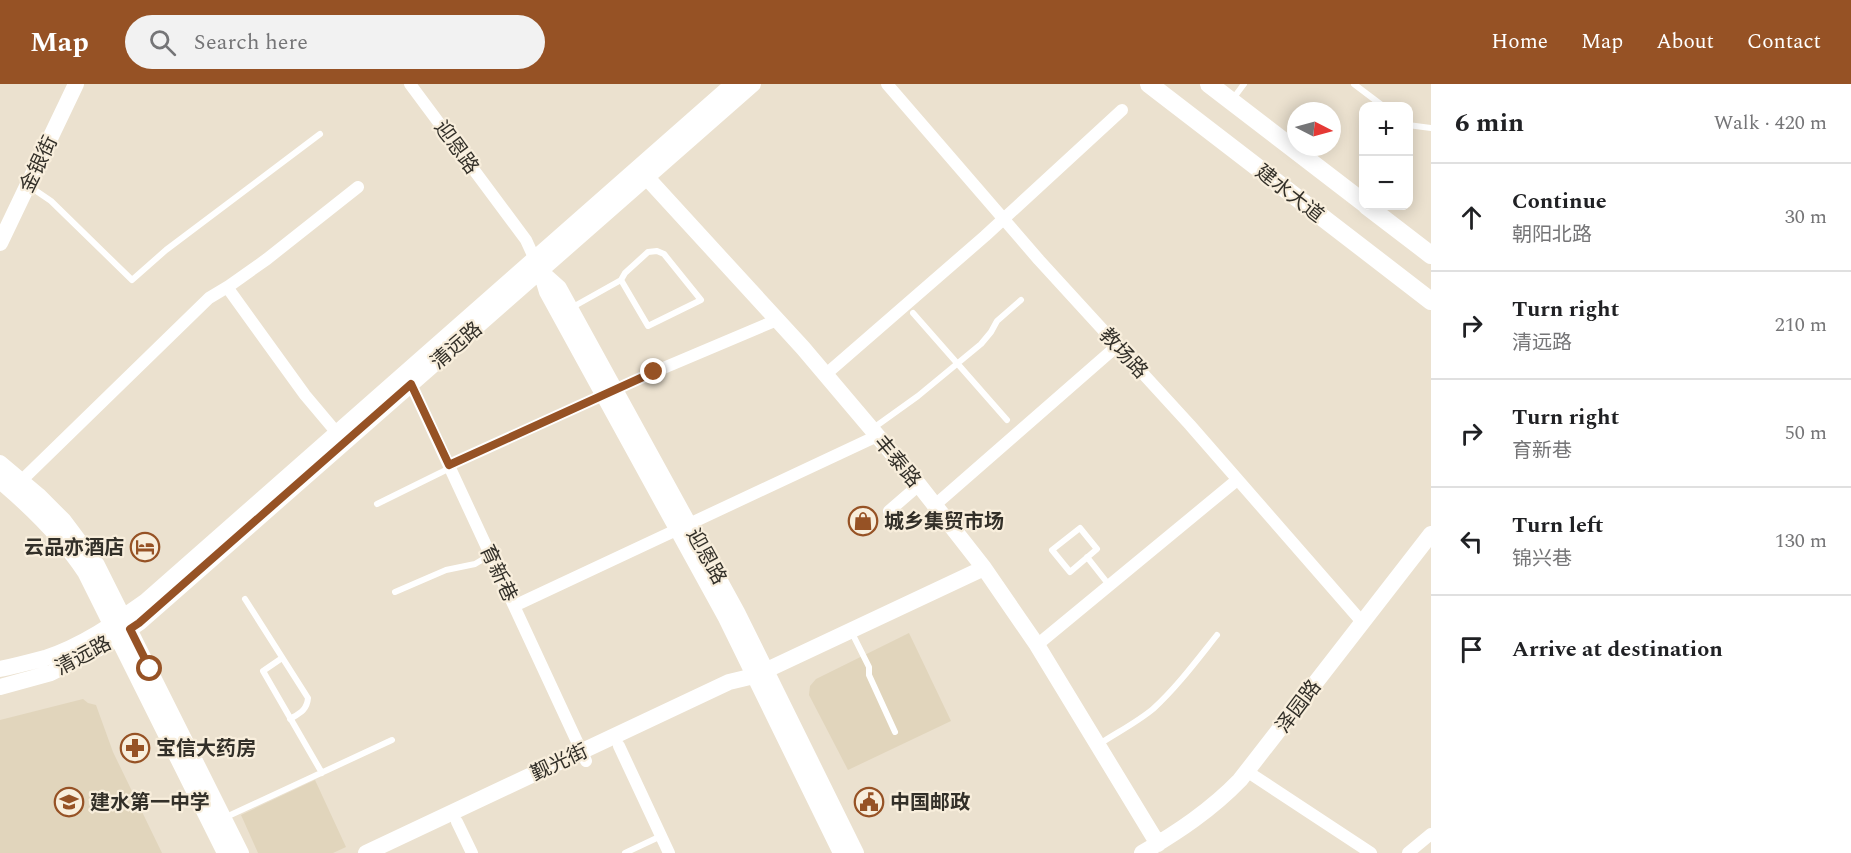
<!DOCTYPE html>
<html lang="en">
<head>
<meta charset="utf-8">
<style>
	:root { --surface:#fff; --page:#f2f2f2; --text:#202124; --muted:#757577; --line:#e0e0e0; --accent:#965225 }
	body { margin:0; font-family:Spectral,"Noto Sans SC",serif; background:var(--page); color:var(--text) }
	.controls { position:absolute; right:18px; top:18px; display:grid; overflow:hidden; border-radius:12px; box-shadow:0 3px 15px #0003 }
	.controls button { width:54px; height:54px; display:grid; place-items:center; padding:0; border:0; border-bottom:2px solid var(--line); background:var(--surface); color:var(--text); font:30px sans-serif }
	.compass { position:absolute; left:1287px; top:18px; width:54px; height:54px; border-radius:50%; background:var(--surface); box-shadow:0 3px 15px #0003; rotate:96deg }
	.stop { position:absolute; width:18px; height:18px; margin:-14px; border:4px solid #965225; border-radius:50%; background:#fff }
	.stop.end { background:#965225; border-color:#fff; box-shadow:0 2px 6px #0008 }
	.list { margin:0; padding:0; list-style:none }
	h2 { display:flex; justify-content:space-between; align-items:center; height:78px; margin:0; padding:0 24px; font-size:26px }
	h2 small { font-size:20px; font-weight:400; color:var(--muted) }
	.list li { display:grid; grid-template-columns:39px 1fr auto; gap:18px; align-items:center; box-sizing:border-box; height:108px; padding:0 24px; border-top:2px solid var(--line) }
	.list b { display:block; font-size:22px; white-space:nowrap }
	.list p { margin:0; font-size:20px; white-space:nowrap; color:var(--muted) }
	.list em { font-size:20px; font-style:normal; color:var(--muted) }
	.icon { flex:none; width:33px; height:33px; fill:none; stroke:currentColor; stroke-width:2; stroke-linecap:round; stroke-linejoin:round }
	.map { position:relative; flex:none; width:1431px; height:769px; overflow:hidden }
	header { display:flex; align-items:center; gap:36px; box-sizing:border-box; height:84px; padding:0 30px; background:var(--accent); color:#fff }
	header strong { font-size:28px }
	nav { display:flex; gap:33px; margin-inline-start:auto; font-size:21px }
	.search { width:420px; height:54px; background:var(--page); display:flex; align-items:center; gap:15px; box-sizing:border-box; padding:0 21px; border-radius:33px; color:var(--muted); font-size:22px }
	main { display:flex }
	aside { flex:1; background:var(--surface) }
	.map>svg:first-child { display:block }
</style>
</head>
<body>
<header>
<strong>Map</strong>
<div class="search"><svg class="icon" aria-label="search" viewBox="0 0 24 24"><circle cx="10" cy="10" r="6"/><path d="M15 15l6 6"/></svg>Search here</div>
<nav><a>Home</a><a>Map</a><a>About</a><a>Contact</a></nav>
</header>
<main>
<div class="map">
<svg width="1431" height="769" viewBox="0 0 1431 769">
	<rect width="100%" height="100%" fill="#ebe1cf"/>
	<path fill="#e1d5bc" d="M 909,549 L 951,637 L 848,686 L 809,611 L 810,602 L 816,595 Z
		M 83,615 L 88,619 L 96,621 L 113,668 L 162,769 L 0,769 L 0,636 Z
		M 315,696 L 346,763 L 333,769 L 258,769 L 241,731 Z"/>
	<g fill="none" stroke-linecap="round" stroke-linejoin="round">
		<path stroke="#fff" stroke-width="6" d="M 1354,0 L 1383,22
			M 1232,16 L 1244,0
			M 1408,41 L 1431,44
			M 29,102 L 51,117 L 132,196 L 166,166 L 320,50
			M 571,224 L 621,196 L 625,189 L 648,168 L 657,167 L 664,170 L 701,216 L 648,242 L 621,196
			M 913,229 L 1007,336
			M 872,345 L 918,312 L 981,260 L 991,248 L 997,237 L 1021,216
			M 377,420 L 450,384
			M 1080,444 L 1097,465 L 1070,488 L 1052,466 Z
			M 1087,473 L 1109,501
			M 395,508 L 446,486 L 475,480 L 490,471
			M 245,515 L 308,614 C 307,626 300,629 290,635
			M 851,547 L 869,583 L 869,591 L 895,648
			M 282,574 L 263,587 L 322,689
			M 1098,661 C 1116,649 1136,639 1153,625 C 1177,603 1197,576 1217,551
			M 224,734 L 392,656
			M 625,769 L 661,752"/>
		<path stroke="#fff" stroke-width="12" d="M 410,0 L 526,156 L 537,180
			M 887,0 L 1039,176 L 1190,341 L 1362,538
			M 227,203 L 305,311 L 337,349
			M 825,291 L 985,152 L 1122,26
			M 411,300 L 586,677
			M 449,381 L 654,288 L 777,236
			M 21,397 L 209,214 L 229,202 L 267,175 L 358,103
			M 935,421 L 1117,262
			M 889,427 L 919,401
			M 514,522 L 877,352
			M 1037,561 L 1237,396
			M 619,662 L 669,769
			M 1248,688 L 1371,769
			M 457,738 L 472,769
			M 1408,769 L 1431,750"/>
		<path stroke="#fff" stroke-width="16" d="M 639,85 L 803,264 L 919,401 L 984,484 L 1037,561 L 1158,760
			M 0,159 L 76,0
			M 540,187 L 559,204 L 737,528 L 856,769
			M 541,188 L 547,208 L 726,534 L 841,769
			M 0,379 L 38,411 L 64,437 L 97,481 L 241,769
			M 0,397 C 32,424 61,452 85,488 L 225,769
			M 0,585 C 15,582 30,578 45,574 C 82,562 115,539 146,517 L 733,0
			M 0,603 L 51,589 L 111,558 L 139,539 L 753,0
			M 366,769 L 729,598 L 754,592 L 984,484
			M 1142,769 C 1178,748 1211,726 1240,696 L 1431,450"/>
		<path stroke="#fff" stroke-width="18" d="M 1149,0 L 1431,217
			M 1209,0 L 1364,119
			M 1367,122 L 1431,171"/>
	</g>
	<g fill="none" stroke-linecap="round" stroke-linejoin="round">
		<path stroke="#965225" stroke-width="8" d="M 150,585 L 130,545 L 139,539 L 411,300 L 449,381 L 654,288"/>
	</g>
	<defs>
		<g id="shop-ring" transform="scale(1.5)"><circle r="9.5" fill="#f8eedc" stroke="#965225" stroke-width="1.5"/><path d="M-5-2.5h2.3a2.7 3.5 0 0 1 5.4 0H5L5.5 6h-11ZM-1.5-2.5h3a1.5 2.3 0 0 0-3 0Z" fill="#965225"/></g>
		<g id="hotel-ring" transform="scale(1.5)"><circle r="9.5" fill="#f8eedc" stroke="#965225" stroke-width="1.5"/><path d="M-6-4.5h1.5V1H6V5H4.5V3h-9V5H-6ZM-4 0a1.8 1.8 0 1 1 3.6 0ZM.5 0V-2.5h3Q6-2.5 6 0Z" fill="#965225"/></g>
		<g id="pharmacy-ring" transform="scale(1.5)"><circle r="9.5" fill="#f8eedc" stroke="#965225" stroke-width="1.5"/><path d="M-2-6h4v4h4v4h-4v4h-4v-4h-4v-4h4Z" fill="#965225"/></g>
		<g id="school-ring" transform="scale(1.5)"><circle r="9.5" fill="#f8eedc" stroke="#965225" stroke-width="1.5"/><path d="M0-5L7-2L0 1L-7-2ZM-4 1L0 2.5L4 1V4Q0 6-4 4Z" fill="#965225"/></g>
		<g id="civic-ring" transform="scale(1.5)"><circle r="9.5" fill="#f8eedc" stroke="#965225" stroke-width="1.5"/><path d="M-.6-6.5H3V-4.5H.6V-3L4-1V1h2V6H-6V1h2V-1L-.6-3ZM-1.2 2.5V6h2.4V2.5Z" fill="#965225"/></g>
	</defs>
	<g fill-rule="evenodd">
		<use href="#shop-ring" x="863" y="437"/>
		<use href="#hotel-ring" x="145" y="463"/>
		<use href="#pharmacy-ring" x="135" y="664"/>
		<use href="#school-ring" x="69" y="718"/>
		<use href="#civic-ring" x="869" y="718"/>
	</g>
	<g text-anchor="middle" stroke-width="4.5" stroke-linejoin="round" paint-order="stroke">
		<g font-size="20" fill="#333029" stroke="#f8eedc">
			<text transform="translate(457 63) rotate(54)" y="7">迎恩路</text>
			<text transform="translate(38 80) rotate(-64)" y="7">金银街</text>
			<text transform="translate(1290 109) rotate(38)" y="7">建水大道</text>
			<text transform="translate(456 261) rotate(-41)" y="7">清远路</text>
			<text transform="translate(1124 269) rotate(47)" y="7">教场路</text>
			<text transform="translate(898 377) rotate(50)" y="7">丰泰路</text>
			<text transform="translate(707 472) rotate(61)" y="7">迎恩路</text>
			<text transform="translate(499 489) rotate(65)" y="7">育新巷</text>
			<text transform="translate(83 571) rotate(-28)" y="7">清远路</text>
			<text transform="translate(1298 622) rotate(-53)" y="7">泽园路</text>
			<text transform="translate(559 678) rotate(-25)" y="7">觐光街</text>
		</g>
		<g font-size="20" font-weight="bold" fill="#333029" stroke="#f8eedc" text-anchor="start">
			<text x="884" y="444">城乡集贸市场</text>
			<text x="124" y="470" text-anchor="end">云品亦酒店</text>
			<text x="156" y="671">宝信大药房</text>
			<text x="90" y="725">建水第一中学</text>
			<text x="890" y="725">中国邮政</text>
		</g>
	</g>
</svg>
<div class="controls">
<button>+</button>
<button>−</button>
</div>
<svg class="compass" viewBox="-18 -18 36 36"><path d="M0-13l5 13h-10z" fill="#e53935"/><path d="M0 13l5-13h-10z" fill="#757577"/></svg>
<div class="stop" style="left:150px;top:585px"></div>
<div class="stop end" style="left:654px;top:288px"></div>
</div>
<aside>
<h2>6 min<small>Walk · 420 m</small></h2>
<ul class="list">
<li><svg class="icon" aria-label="ahead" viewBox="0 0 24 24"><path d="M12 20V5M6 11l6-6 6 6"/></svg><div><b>Continue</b><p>朝阳北路</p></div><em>30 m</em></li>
<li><svg class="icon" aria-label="right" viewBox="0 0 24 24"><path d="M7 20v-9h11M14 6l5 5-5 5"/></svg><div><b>Turn right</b><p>清远路</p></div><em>210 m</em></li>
<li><svg class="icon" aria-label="right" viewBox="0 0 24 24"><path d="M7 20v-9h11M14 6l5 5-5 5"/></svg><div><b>Turn right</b><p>育新巷</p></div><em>50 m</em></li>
<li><svg class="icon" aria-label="left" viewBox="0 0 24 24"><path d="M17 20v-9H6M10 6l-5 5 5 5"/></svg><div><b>Turn left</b><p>锦兴巷</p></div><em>130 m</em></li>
<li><svg class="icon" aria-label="arrive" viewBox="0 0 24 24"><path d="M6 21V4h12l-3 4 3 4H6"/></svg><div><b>Arrive at destination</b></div></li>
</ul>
</aside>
</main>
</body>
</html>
